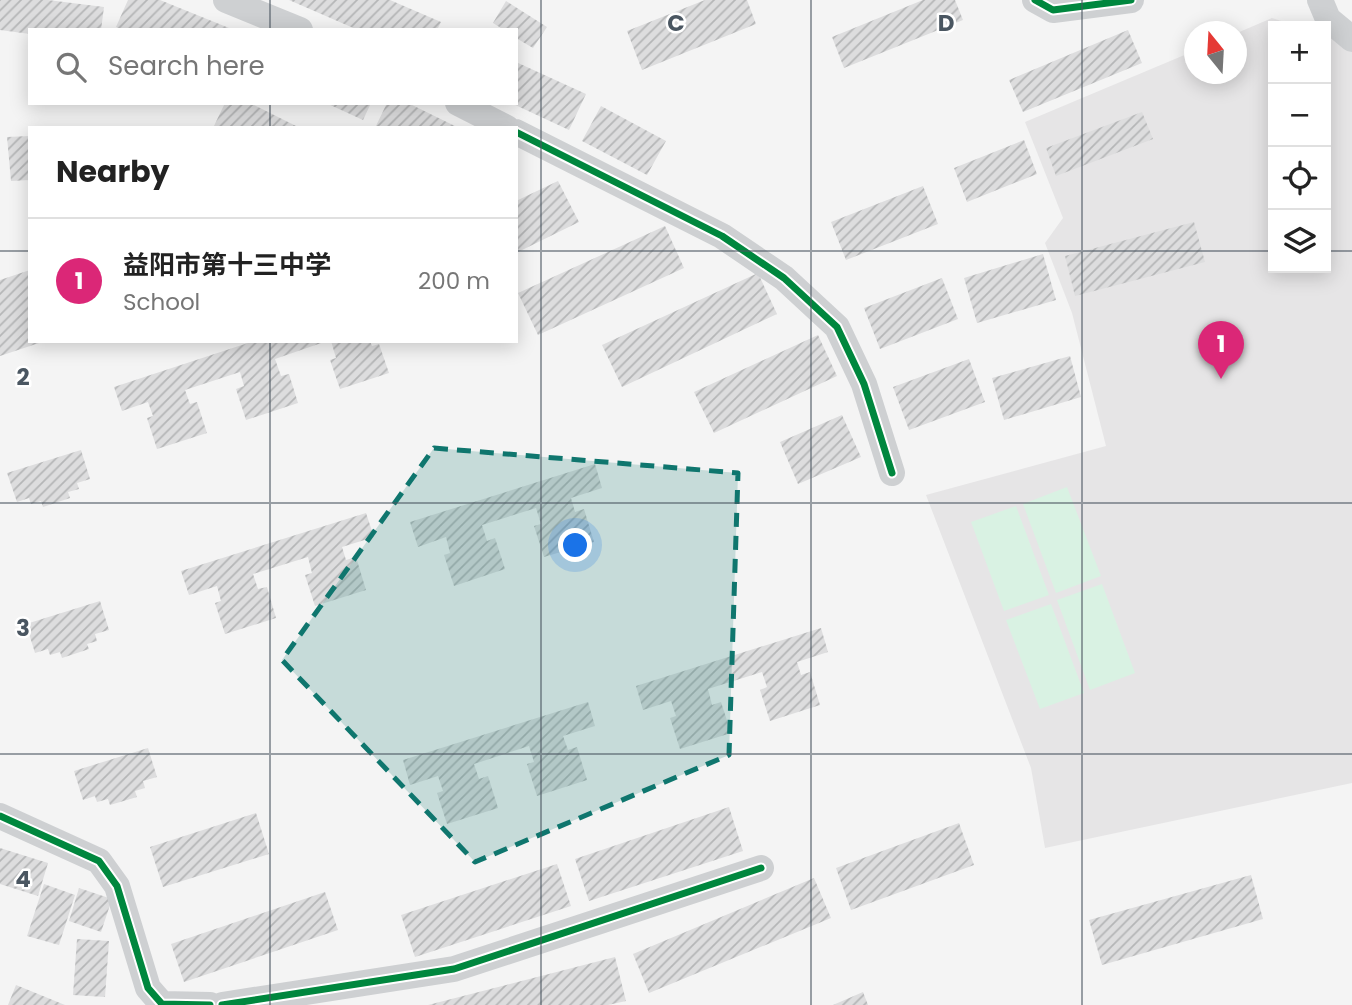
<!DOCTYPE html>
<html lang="en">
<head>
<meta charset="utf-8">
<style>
	:root { --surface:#fff; --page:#f2f2f2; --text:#222; --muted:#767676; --line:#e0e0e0; --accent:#db2777 }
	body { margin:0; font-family:Poppins,"Noto Sans SC",sans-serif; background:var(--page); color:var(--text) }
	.controls { position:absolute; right:21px; top:21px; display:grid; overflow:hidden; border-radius:0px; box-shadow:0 4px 18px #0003 }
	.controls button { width:63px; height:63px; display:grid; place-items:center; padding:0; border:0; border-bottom:2px solid var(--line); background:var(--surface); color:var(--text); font:35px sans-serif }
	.compass { position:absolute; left:1184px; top:21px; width:63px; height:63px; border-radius:50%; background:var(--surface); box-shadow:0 4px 18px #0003; rotate:342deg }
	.you { position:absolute; left:576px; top:546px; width:24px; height:24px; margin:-18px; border:5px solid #fff; border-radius:50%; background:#1a73e8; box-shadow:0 0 0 10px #1a73e833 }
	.badge { display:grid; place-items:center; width:46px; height:46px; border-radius:50%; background:var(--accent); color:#fff; font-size:23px; font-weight:700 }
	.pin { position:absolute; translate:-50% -58px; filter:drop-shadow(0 2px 4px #0008) }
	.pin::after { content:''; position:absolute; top:37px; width:24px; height:21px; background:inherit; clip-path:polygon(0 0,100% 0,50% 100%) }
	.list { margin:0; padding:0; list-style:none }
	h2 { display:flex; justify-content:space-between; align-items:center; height:91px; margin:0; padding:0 28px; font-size:30px }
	h2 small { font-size:23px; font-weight:400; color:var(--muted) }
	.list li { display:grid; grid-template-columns:46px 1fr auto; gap:21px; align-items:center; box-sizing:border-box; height:126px; padding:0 28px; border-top:2px solid var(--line) }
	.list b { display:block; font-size:26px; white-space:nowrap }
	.list p { margin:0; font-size:23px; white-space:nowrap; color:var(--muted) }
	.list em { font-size:23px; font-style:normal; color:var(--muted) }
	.icon { flex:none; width:38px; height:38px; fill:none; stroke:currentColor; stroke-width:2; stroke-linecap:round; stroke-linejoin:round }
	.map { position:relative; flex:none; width:1352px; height:1005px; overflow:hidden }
	.search { position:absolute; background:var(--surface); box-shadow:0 4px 18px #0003; left:28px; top:28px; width:490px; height:77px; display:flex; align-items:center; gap:18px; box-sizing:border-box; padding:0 24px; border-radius:0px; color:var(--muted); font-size:26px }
	.panel { position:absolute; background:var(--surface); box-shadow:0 4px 18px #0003; left:28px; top:126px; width:490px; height:217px; border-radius:0px }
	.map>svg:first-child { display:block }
</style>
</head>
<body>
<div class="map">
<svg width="1352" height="1005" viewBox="0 0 1352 1005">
	<defs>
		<pattern id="building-hatch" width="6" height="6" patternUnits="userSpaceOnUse" patternTransform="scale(1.75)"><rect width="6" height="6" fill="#ddddde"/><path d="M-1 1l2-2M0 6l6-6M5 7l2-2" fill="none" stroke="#b5b6b7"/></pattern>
	</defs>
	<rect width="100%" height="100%" fill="#f4f4f4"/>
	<path fill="#e6e5e6" d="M 1272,18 L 1296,26 L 1273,26 L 1273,268 L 1326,268 L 1326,36 L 1337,40 L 1352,52 L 1352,783 L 1045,848 L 1031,768 L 926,495 L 1106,446 L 1072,313 L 1045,243 L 1063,218 L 1025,122 L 1194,51 L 1194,74 L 1236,74 L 1237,33 Z"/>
	<path fill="#d9f2e3" d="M 1067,487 L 1101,576 L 1056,593 L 1023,504 Z
		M 1016,506 L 1049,595 L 1004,611 L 971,522 Z
		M 1102,584 L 1135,673 L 1090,690 L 1057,600 Z
		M 1051,604 L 1084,693 L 1040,709 L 1006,620 Z"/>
	<path fill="url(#building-hatch)" d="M 0,0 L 48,0 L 104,7 L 101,30 L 30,30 L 30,34 L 0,30 Z
		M 128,0 L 160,0 L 234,30 L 123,30 L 116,27 Z
		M 289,0 L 390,0 L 441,22 L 437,30 L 358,30 Z
		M 705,0 L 747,0 L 756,24 L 642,70 L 627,31 Z
		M 923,0 L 955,0 L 963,20 L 844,68 L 832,37 Z
		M 506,1 L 547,27 L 533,48 L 516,38 L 516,30 L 504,30 L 493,23 Z
		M 1128,30 L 1142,63 L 1023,112 L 1009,80 Z
		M 516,62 L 586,94 L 569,130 L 511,103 L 516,103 Z
		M 225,103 L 250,103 L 300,128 L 213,128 Z
		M 326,103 L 371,103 L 363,120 Z
		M 387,103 L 408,103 L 459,128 L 375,128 Z
		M 601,106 L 666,141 L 647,175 L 582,141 Z
		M 1142,112 L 1153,139 L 1056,176 L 1046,148 Z
		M 30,136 L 30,180 L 11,181 L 7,137 Z
		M 1024,140 L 1037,174 L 967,202 L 954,168 Z
		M 558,181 L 579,222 L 516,253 L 516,201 Z
		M 923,186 L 938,224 L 846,260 L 831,222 Z
		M 1194,222 L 1205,262 L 1075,296 L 1065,256 Z
		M 665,226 L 684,268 L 538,335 L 518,293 Z
		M 1043,254 L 1056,300 L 977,323 L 964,278 Z
		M 30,270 L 30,341 L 42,342 L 0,356 L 0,280 Z
		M 758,273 L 777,314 L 622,387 L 602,345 Z
		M 942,278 L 958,319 L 880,349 L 864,308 Z
		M 818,335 L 837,376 L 714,433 L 694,392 Z
		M 254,341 L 327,341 L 275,359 L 281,376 L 289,374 L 298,403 L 246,420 L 236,389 L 244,386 L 240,372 L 185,390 L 190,404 L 197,402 L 207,433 L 157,449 L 147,418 L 153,416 L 148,402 L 122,411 L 114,387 Z
		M 331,341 L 370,341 L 372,346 L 379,344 L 389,373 L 340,389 L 330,360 L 336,358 Z
		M 1070,356 L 1081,397 L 1004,420 L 992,378 Z
		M 969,359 L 985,402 L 909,430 L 893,387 Z
		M 842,415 L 861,457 L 798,484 L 780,442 Z
		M 81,450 L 90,479 L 77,483 L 79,489 L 68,492 L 70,498 L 43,507 L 41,501 L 31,504 L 29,498 L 17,502 L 7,473 Z
		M 595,464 L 602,488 L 571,498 L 575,512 L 584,509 L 594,542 L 544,557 L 534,526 L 541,524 L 536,508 L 482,525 L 487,541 L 495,538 L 505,569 L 454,586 L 444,555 L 450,553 L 446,537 L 418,547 L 410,522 Z
		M 366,513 L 374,537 L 342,547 L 346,560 L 356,557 L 366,590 L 315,606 L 305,575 L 312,573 L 308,557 L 253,574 L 258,589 L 267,587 L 276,618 L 225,634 L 215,603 L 221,601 L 217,586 L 189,595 L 181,571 Z
		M 100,601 L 109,630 L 95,634 L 97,641 L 87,644 L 89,649 L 62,658 L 60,652 L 50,655 L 48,649 L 35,653 L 26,624 Z
		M 821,628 L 828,652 L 797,662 L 801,675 L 810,672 L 820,705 L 770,721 L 760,690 L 767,687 L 762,672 L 708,689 L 712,705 L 721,702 L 731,733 L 680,749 L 670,718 L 676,716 L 671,701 L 643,710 L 636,686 Z
		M 588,702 L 595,726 L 563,736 L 568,750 L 577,747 L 587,780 L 537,796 L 527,764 L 534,762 L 529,746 L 474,764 L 479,779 L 488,776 L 498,808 L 447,824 L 437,793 L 443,791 L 438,776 L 410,785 L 403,760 Z
		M 148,748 L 157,777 L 143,781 L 145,788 L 135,791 L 137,797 L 110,805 L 108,799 L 97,802 L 95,796 L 83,800 L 74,771 Z
		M 729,807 L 743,851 L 589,901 L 575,859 Z
		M 256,813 L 269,854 L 163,887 L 150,847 Z
		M 959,823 L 974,865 L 851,910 L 836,868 Z
		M 0,848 L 48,863 L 38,896 L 0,884 Z
		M 557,864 L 571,906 L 415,957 L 401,915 Z
		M 1251,875 L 1263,919 L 1102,965 L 1089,920 Z
		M 814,878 L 831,918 L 649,993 L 633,954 Z
		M 44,884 L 75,895 L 59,945 L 27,936 Z
		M 79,888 L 112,899 L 101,932 L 69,921 Z
		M 325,892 L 338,930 L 184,982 L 171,944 Z
		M 77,939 L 109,941 L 105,997 L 73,995 Z
		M 615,957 L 626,1001 L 608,1005 L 428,1005 Z
		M 16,985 L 65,1005 L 8,1005 Z
		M 863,992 L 868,1005 L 833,1005 Z"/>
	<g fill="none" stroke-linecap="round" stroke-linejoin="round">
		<path stroke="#ced0d2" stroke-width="26" d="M 226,0 L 300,30
			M 1035,0 L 1053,10 L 1131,0
			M 1320,0 L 1328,19 L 1352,39
			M 458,103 L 507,128
			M 516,132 L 722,236 L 784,278 L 837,327 L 864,384 L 892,473
			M 0,816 L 99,861 L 117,886 L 148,988 L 162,1004 L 210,1005
			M 222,1005 L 454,969 L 761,868"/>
		<g stroke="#fff" stroke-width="11">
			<path id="cycleway" d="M 1035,0 L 1053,10 L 1131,0
				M 516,132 L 722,236 L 784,278 L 837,327 L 864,384 L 892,473
				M 0,816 L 99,861 L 117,886 L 148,988 L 162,1004 L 210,1005
				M 222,1005 L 454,969 L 761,868"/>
		</g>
		<use href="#cycleway" stroke="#00873e" stroke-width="7"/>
	</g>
	<path fill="#0f766e" fill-opacity="0.2" stroke="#0f766e" stroke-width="5" stroke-dasharray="14 9" stroke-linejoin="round" d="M 434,448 L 738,473 L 729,755 L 475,862 L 282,660 Z"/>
	<path fill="none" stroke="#4a5661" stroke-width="2" stroke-opacity="0.55" d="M 270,0 L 270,30M 541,0 L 541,1005M 811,0 L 811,1005M 1082,0 L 1082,1005M 270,103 L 270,128M 0,251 L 30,251M 516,251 L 1273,251M 1326,251 L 1352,251M 270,341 L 270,1005M 0,503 L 1352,503M 0,754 L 1352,754"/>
	<g font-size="23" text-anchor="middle" font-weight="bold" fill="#4a5661" stroke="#fff" stroke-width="5" stroke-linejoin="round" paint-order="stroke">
		<text x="676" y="31">C</text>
		<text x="946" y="31">D</text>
		<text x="23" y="385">2</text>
		<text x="23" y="636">3</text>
		<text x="23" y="887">4</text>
	</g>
</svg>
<div class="controls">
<button>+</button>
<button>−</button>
<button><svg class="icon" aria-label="locate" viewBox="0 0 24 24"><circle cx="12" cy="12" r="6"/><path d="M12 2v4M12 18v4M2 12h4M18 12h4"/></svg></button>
<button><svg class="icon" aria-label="layers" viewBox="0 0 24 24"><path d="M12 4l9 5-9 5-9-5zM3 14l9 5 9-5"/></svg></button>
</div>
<svg class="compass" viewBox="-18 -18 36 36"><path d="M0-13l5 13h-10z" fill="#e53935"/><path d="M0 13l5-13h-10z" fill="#767676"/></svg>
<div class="you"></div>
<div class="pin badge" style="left:1221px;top:379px">1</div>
<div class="search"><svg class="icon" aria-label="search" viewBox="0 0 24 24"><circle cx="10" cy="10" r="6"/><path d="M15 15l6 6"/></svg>Search here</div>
<section class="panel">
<h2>Nearby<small></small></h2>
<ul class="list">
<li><span class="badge">1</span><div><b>益阳市第十三中学</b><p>School</p></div><em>200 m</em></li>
</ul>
</section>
</div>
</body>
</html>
